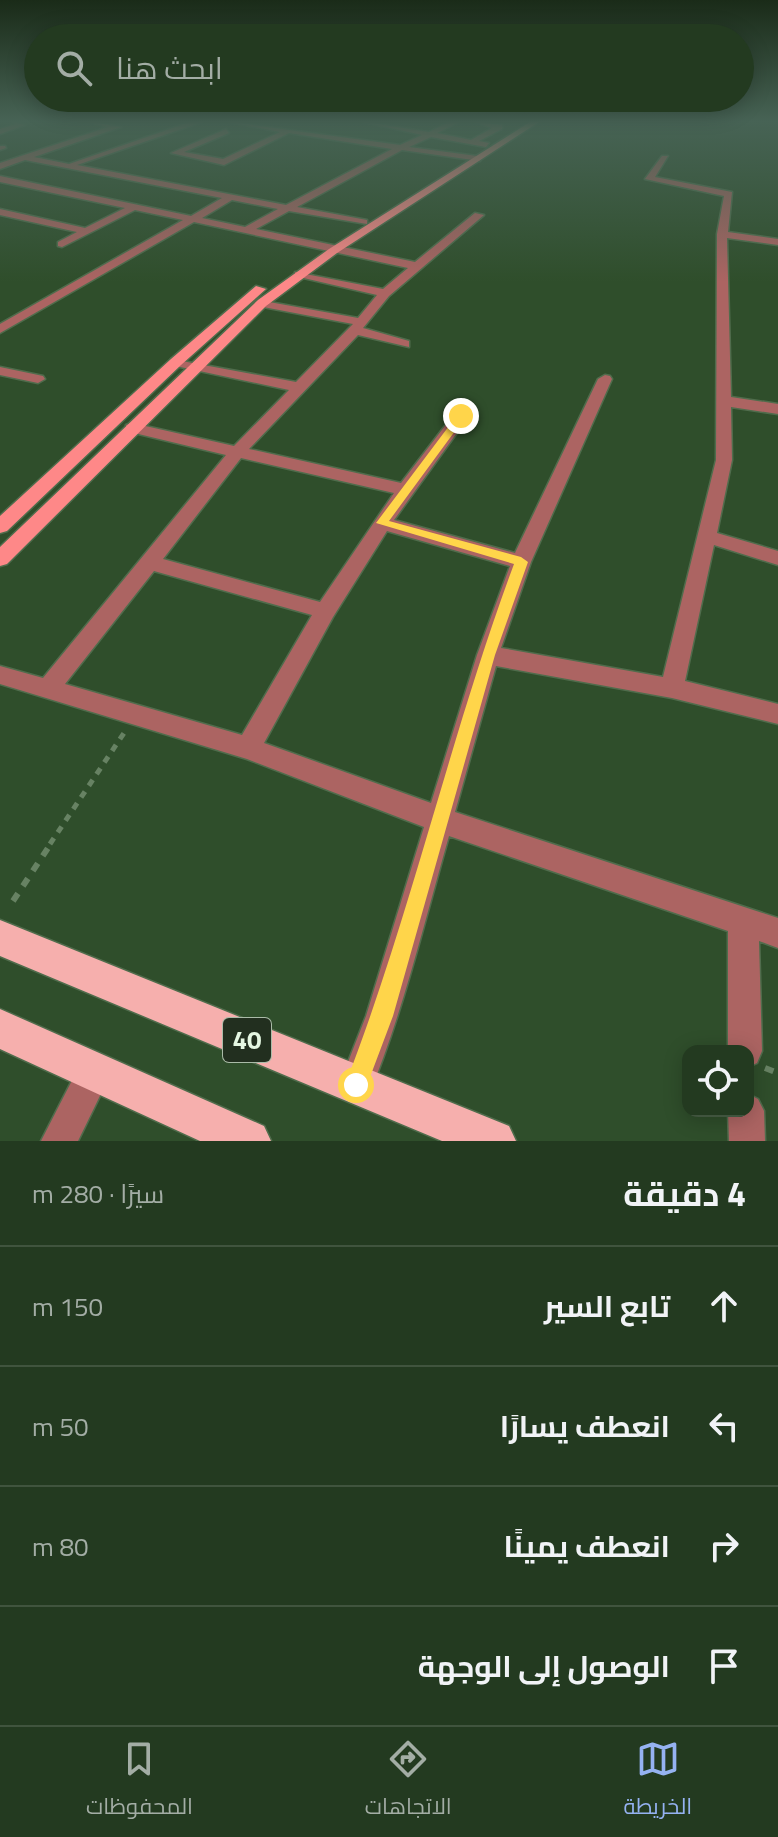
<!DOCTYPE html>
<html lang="ar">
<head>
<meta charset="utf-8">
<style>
	:root { --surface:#233a20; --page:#2b4129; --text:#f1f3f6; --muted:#a3ada5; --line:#40543e; --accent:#95b2f1 }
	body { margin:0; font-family:"Titillium Web",Cairo,sans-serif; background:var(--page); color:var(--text); direction:rtl }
	.controls { position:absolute; right:24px; bottom:24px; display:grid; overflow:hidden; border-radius:16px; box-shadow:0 4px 20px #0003 }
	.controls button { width:72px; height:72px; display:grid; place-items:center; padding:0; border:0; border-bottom:2px solid var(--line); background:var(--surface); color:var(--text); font:40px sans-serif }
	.stop { position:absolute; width:24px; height:24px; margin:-18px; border:6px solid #ffd54a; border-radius:50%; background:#fff }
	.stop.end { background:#ffd54a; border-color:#fff; box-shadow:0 2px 8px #0008 }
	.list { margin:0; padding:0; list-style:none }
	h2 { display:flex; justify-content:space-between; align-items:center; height:104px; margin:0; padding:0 32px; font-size:34px }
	h2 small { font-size:26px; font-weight:400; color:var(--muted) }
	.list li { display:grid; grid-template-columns:52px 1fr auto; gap:24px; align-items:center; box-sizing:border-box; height:120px; padding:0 32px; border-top:2px solid var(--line) }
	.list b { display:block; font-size:30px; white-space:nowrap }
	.list em { font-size:26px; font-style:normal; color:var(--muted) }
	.icon { flex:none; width:44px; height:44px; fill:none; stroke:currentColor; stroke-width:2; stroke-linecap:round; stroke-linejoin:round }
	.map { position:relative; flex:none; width:778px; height:1141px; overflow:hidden; direction:ltr }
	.search { position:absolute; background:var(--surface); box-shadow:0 4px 20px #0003; left:24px; right:24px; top:24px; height:88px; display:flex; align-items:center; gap:20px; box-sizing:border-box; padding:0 28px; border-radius:44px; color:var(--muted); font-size:30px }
	.sheet { height:584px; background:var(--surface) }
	nav { display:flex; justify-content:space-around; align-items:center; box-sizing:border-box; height:112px; border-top:2px solid var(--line); background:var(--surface); font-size:22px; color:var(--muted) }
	nav a { display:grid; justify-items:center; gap:4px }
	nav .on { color:var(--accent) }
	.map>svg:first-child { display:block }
</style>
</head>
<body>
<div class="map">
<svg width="778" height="1141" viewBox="0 0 778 1141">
	<rect width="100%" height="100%" fill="#2f4e2b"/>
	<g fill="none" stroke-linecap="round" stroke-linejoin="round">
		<g stroke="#506c4c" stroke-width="3">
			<path id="minor" d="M 13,122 L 25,125 L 0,134 L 0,129 L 15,124 Z
				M 90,122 L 121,127 L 34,157 L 69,164 L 190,122 L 202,122 L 77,165 L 286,205 L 392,149 L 289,133 L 224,165 L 171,153 L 226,129 L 229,133 L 184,152 L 223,159 L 280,132 L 230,122 L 400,145 L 422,135 L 364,122 L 429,132 L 449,122 L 459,122 L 437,133 L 471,140 L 492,128 L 476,122 L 502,125 L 502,129 L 479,141 L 489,143 L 486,147 L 431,137 L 409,147 L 477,156 L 480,161 L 402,150 L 297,207 L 367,220 L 367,224 L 289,211 L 256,229 L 415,262 L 475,213 L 484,215 L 389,296 L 363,328 L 409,341 L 409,347 L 358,335 L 249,449 L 401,483 L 455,413 L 467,413 L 469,416 L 394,520 L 515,553 L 598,379 L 605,375 L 610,376 L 612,379 L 531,562 L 501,648 L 663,677 L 716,460 L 717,234 L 724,196 L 645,179 L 662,156 L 668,156 L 655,177 L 732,192 L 728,232 L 778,239 L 778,245 L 727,238 L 731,397 L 778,404 L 778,414 L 731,407 L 732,460 L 717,533 L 778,551 L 778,565 L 714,545 L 685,681 L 778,704 L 778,724 L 672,698 L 496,666 L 455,812 L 778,918 L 778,948 L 759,941 L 762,1051 L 757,1063 L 748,1067 L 748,1051 L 728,1051 L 728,931 L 449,836 C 424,923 403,1013 368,1097 L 356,1102 L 344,1097 L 339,1085 L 366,1016 L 424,827 L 247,759 L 0,684 L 0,666 L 43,678 L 226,455 L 126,431 L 126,425 L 132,423 L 234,446 L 289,390 L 171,365 L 171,359 L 296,382 L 353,324 L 258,306 L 258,300 L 358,318 L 377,295 L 295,276 L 295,272 L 383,289 L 408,268 L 194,222 L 0,333 L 0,324 L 183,220 L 135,210 L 62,247 L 58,246 L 58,242 L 77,232 L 0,215 L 0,209 L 85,228 L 125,208 L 0,182 L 0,176 L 191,216 L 222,198 L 25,160 L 0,169 L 0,163 L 108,127 ZM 232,200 L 278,209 L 245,227 L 202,218 ZM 241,458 L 394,493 L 320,602 L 163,559 ZM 387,531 L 510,566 L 477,655 L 431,803 L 264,743 L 333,617 ZM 154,571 L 312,615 L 242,735 L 65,684 Z
				M 0,146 L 5,146 L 6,148 L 0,150 Z
				M 0,367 L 43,376 L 45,379 L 38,383 L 0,375 Z
				M 95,1054 L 107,1059 L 112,1071 L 78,1141 L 41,1141 L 83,1059 Z
				M 748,1094 L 758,1099 L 764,1111 L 765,1141 L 729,1141 L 728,1111 L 748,1111 Z"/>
		</g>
		<g stroke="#506c4c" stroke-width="3">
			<path id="major" d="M 530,122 L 539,122 L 337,253 L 266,306 L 7,564 L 0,566 L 0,547 L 258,300 L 329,249 Z
				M 256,286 L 266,289 L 181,365 L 7,531 L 0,533 L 0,516 L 171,359 Z"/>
		</g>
		<g stroke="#506c4c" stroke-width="3">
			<path id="highway" d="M 0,920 L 509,1126 L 516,1141 L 442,1141 L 0,956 Z
				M 0,1009 L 264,1126 L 271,1141 L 200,1141 L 0,1049 Z"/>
		</g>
		<path stroke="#678263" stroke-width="5" stroke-dasharray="7 7" stroke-linecap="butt" d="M 50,844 L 126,730"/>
		<path stroke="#678263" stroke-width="6" stroke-dasharray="9 9" stroke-linecap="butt" d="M 13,901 L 52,842
			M 765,1068 L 778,1073"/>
		<use href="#minor" fill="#ac6462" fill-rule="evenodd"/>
		<use href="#major" fill="#fe8888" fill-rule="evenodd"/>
		<use href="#highway" fill="#f6afad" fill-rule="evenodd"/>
	</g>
	<linearGradient id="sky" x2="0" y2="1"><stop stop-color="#1a2b18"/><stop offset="0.43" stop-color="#476355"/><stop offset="1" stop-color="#476355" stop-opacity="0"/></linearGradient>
	<rect width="778" height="282" fill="url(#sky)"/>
	<path fill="#ffd54a" d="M 458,414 L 466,416 L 389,521 L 521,557 L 528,562 L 495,655 L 393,1016 L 364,1093 L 356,1097 L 348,1093 L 345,1085 C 411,915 450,736 514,564 L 376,523 Z"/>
	<g text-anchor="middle" stroke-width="6" stroke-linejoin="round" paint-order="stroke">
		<rect fill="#222f1f" stroke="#aabba8" stroke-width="2" x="223" y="1018" width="48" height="44" rx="6"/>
		<g font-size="26" font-weight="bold" fill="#e5f7e2">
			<text x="247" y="1049">40</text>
		</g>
	</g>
</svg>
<div class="controls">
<button><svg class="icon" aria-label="locate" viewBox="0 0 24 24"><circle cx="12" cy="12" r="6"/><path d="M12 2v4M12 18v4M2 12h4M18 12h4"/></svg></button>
</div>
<div class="stop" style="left:356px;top:1085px"></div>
<div class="stop end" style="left:461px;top:416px"></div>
<div class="search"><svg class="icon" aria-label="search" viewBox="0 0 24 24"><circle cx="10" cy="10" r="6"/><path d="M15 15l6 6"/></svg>ابحث هنا</div>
</div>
<section class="sheet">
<h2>4 دقيقة<small>سيرًا · 280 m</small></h2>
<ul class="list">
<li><svg class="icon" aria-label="ahead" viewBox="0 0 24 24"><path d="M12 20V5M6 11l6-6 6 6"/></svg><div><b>تابع السير</b></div><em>150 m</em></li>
<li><svg class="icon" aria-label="left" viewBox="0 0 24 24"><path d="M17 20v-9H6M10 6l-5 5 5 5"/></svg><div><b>انعطف يسارًا</b></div><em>50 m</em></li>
<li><svg class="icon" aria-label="right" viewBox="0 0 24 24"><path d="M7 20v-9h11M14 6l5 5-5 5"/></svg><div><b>انعطف يمينًا</b></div><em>80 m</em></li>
<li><svg class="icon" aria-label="arrive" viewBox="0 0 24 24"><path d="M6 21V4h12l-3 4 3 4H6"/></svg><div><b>الوصول إلى الوجهة</b></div></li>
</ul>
</section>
<nav>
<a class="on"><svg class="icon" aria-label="map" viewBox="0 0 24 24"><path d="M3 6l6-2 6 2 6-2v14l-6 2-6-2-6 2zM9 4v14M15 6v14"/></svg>الخريطة</a>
<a><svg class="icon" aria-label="directions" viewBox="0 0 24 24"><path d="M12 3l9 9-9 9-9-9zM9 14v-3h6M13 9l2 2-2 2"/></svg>الاتجاهات</a>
<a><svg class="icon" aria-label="saved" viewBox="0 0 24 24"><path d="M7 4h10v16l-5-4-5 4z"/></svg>المحفوظات</a>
</nav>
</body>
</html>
